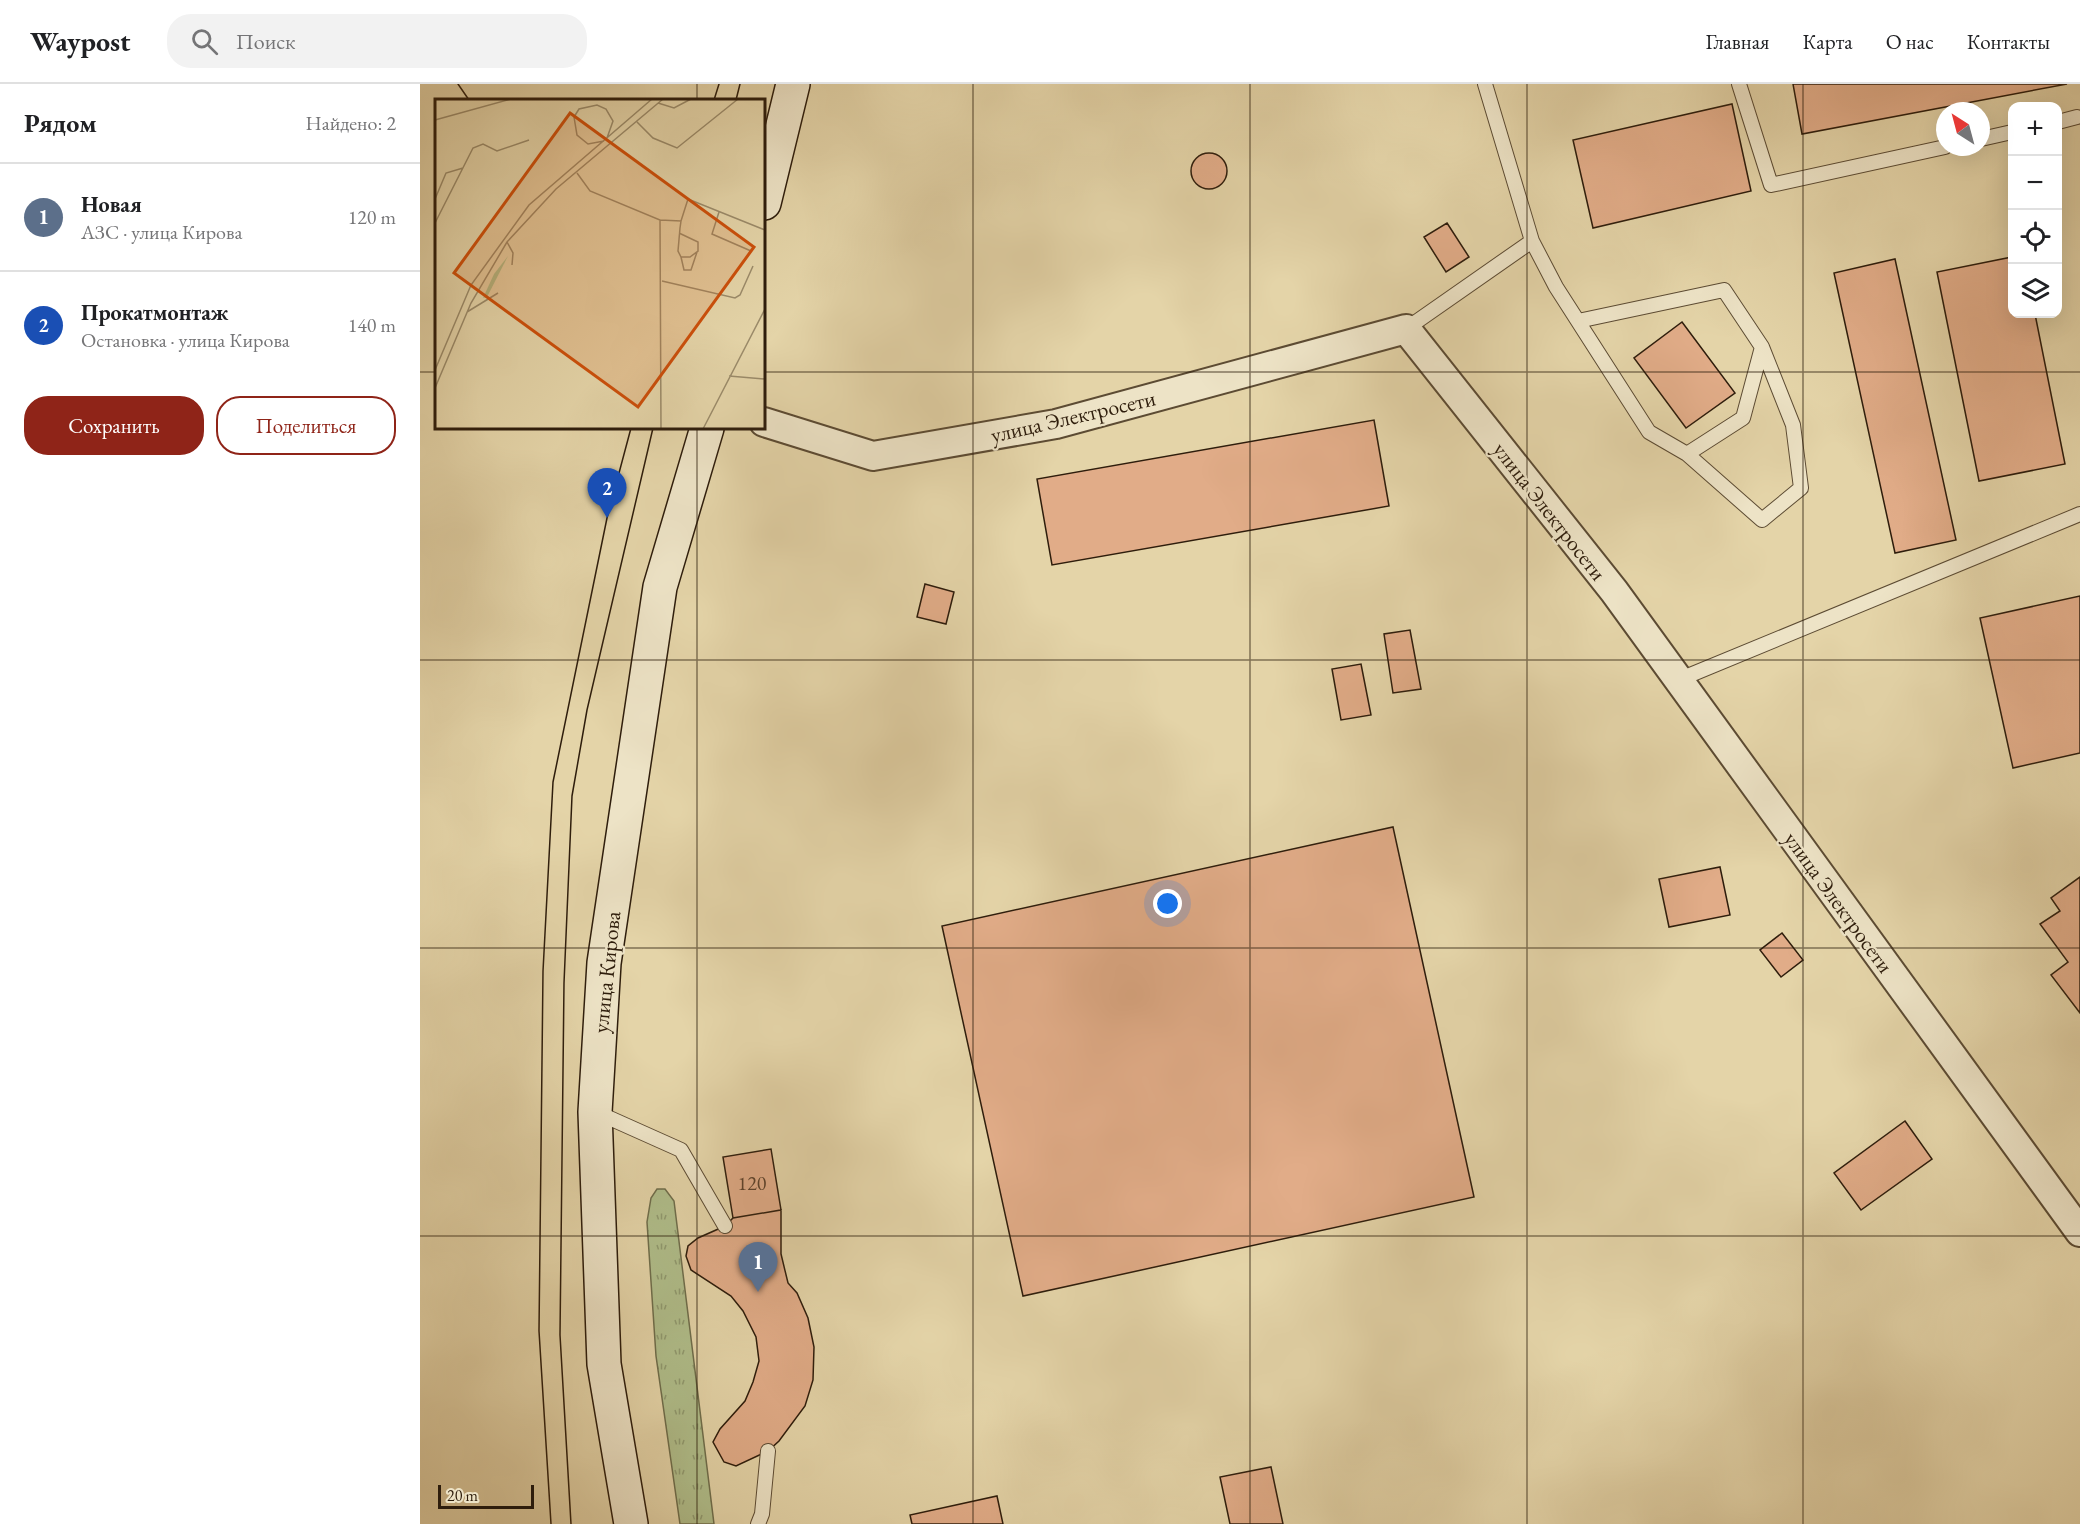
<!DOCTYPE html>
<html lang="ru">
<head>
<meta charset="utf-8">
<style>
	:root { --surface:#fff; --page:#f2f2f2; --text:#202124; --muted:#757577; --line:#e0e0e0; --accent:#8f2418 }
	body { margin:0; font-family:"EB Garamond",serif; background:var(--page); color:var(--text) }
	.controls { position:absolute; right:18px; top:18px; display:grid; overflow:hidden; border-radius:12px; box-shadow:0 6px 24px #0002 }
	.controls button { width:54px; height:54px; display:grid; place-items:center; padding:0; border:0; border-bottom:2px solid var(--line); background:var(--surface); color:var(--text); font:30px sans-serif }
	.compass { position:absolute; left:1516px; top:18px; width:54px; height:54px; border-radius:50%; background:var(--surface); box-shadow:0 6px 24px #0002; rotate:324deg }
	.scale { position:absolute; left:18px; bottom:15px; width:96px; box-sizing:border-box; padding-left:6px; border:3px solid #2e1d0c; border-top:0; font-size:16px; line-height:21px; white-space:nowrap; color:#2e1d0c; -webkit-text-stroke:4px #ede3c6; paint-order:stroke }
	.you { position:absolute; left:748px; top:820px; width:21px; height:21px; margin:-15px; border:4px solid #fff; border-radius:50%; background:#1a73e8; box-shadow:0 0 0 9px #1a73e833 }
	.badge { display:grid; place-items:center; width:39px; height:39px; border-radius:50%; background:var(--accent); color:#fff; font-size:20px; font-weight:700 }
	.pin { position:absolute; translate:-50% -50px; filter:drop-shadow(0 2px 3px #0008) }
	.pin::after { content:''; position:absolute; top:32px; width:21px; height:18px; background:inherit; clip-path:polygon(0 0,100% 0,50% 100%) }
	.list { margin:0; padding:0; list-style:none }
	h2 { display:flex; justify-content:space-between; align-items:center; height:78px; margin:0; padding:0 24px; font-size:26px }
	h2 small { font-size:20px; font-weight:400; color:var(--muted) }
	.list li { display:grid; grid-template-columns:39px 1fr auto; gap:18px; align-items:center; box-sizing:border-box; height:108px; padding:0 24px; border-top:2px solid var(--line) }
	.list b { display:block; font-size:22px; white-space:nowrap }
	.list p { margin:0; font-size:20px; white-space:nowrap; color:var(--muted) }
	.list em { font-size:20px; font-style:normal; color:var(--muted) }
	.actions { display:flex; gap:12px; padding:18px 24px }
	.actions a { flex:1; padding:14px 0; border:2px solid var(--accent); border-radius:24px; text-align:center; font-size:21px; color:var(--accent) }
	.actions .main { background:var(--accent); color:#fff }
	.icon { flex:none; width:33px; height:33px; fill:none; stroke:currentColor; stroke-width:2; stroke-linecap:round; stroke-linejoin:round }
	.map { position:relative; flex:none; width:1660px; height:1440px; overflow:hidden }
	header { display:flex; align-items:center; gap:36px; box-sizing:border-box; height:84px; padding:0 30px; background:var(--surface); border-bottom:2px solid var(--line) }
	header strong { font-size:28px }
	nav { display:flex; gap:33px; margin-inline-start:auto; font-size:21px }
	.search { width:420px; height:54px; background:var(--page); display:flex; align-items:center; gap:15px; box-sizing:border-box; padding:0 21px; border-radius:24px; color:var(--muted); font-size:22px }
	main { display:flex }
	aside { flex:1; background:var(--surface) }
	.map>svg:first-child { display:block }
</style>
</head>
<body>
<header>
<strong>Waypost</strong>
<div class="search"><svg class="icon" aria-label="search" viewBox="0 0 24 24"><circle cx="10" cy="10" r="6"/><path d="M15 15l6 6"/></svg>Поиск</div>
<nav><a>Главная</a><a>Карта</a><a>О нас</a><a>Контакты</a></nav>
</header>
<main>
<aside>
<h2>Рядом<small>Найдено: 2</small></h2>
<ul class="list">
<li><span class="badge" style="background:#5c6f8a">1</span><div><b>Новая</b><p>АЗС · улица Кирова</p></div><em>120 m</em></li>
<li><span class="badge" style="background:#1a4fb4">2</span><div><b>Прокатмонтаж</b><p>Остановка · улица Кирова</p></div><em>140 m</em></li>
</ul>
<div class="actions"><a class="main">Сохранить</a><a>Поделиться</a></div>
</aside>
<div class="map">
<svg width="1660" height="1440" viewBox="0 0 1660 1440">
	<defs>
		<pattern id="grass-tufts" width="24" height="20" patternUnits="userSpaceOnUse" patternTransform="scale(1.5)"><rect width="24" height="20" fill="#b0be8b"/><path d="M3 7l-1-3M5 7V3M7 7l1-3M15 17l-1-3M17 17v-4M19 17l1-3" fill="none" stroke="#909a70"/></pattern>
	</defs>
	<rect width="100%" height="100%" fill="#e4d4a8"/>
	<filter id="stains"><feTurbulence type="fractalNoise" baseFrequency=".00333" numOctaves="4"/><feColorMatrix values="0 0 0 0 .2 0 0 0 0 .09 0 0 0 0 .02 0 0 0 .5 -.17"/></filter>
	<radialGradient id="worn" r=".72"><stop offset=".6" stop-color="#630" stop-opacity="0"/><stop offset="1" stop-color="#630" stop-opacity=".3"/></radialGradient>
	<path fill="url(#grass-tufts)" stroke="#6f6e4c" stroke-width="1.5" d="M 237,1105 L 245,1105 L 254,1117 L 294,1440 L 260,1440 L 236,1272 L 227,1138 L 231,1114 Z"/>
	<path fill="#e1ac88" stroke="#2e1d0c" stroke-width="1.5" d="M 1373,0 L 1647,0 L 1382,50 Z
		M 1312,20 L 1331,107 L 1173,144 L 1153,56 Z
		M771 87a18 18 0 1 1 36 0a18 18 0 1 1-36 0Z
		M 1027,139 L 1049,173 L 1026,188 L 1004,153 Z
		M 1592,173 L 1592,230 L 1615,230 L 1645,380 L 1559,397 L 1517,188 Z
		M 1475,175 L 1536,456 L 1475,469 L 1414,189 Z
		M 1262,238 L 1315,309 L 1266,344 L 1214,274 Z
		M 954,336 L 969,422 L 632,481 L 617,395 Z
		M 505,500 L 534,508 L 526,540 L 497,533 Z
		M 1660,512 L 1660,669 L 1593,684 L 1560,534 Z
		M 990,546 L 1001,605 L 973,609 L 964,550 Z
		M 941,580 L 951,631 L 921,636 L 912,585 Z
		M 973,743 L 1054,1113 L 603,1212 L 522,842 Z
		M 1300,783 L 1310,831 L 1249,843 L 1239,795 Z
		M 1660,793 L 1660,929 L 1631,891 L 1648,878 L 1620,840 L 1640,827 L 1631,814 Z
		M 1362,849 L 1383,876 L 1361,893 L 1340,866 Z
		M 1485,1037 L 1512,1075 L 1441,1126 L 1414,1089 Z
		M 351,1065 L 361,1126 L 313,1134 L 303,1073 Z
		M 361,1126 L 361,1170 L 368,1199 L 377,1209 L 388,1234 L 394,1263 L 393,1296 L 385,1322 L 359,1357 L 348,1367 L 316,1382 L 304,1378 L 293,1358 L 300,1345 L 325,1317 L 333,1298 L 339,1277 L 336,1253 L 323,1227 L 311,1212 L 271,1186 L 266,1172 L 268,1162 L 278,1154 L 305,1142 L 313,1134 Z
		M 851,1383 L 863,1440 L 810,1440 L 800,1393 Z
		M 577,1412 L 583,1440 L 492,1440 L 490,1431 Z"/>
	<g fill="none" stroke-linecap="round" stroke-linejoin="round">
		<g stroke="#5c4b33" stroke-width="16">
			<path id="service" d="M 1319,0 L 1351,101 L 1525,63
				M 1638,38 L 1657,33
				M 1561,55 L 1592,48
				M 1112,157 L 1136,203 L 1229,348 L 1267,370 L 1323,334 L 1342,263 L 1304,206 L 1158,237
				M 986,245 L 1112,157 L 1065,0
				M 1267,370 L 1342,436 L 1381,404 L 1373,341 L 1342,263
				M 1258,596 L 1660,430
				M 176,1028 L 261,1066 L 305,1142
				M 338,1440 L 342,1430 L 348,1367"/>
		</g>
		<g stroke="#5c4b33" stroke-width="32">
			<path id="minor" d="M 344,338 L 453,372 L 636,340 L 986,245 L 1194,507 L 1660,1148"/>
		</g>
		<g stroke="#2e1d0c" stroke-width="36">
			<path id="secondary" d="M 344,119 L 373,0
				M 211,1440 L 184,1280 L 175,1028 L 184,879 L 240,503 L 287,344"/>
		</g>
		<use href="#service" stroke="#ede3c6" stroke-width="14"/>
		<use href="#minor" stroke="#ede3c6" stroke-width="28"/>
		<use href="#secondary" stroke="#ede3c6" stroke-width="33"/>
		<path stroke="#2e1d0c" stroke-width="1.5" d="M 38,0 L 49,16
			M 294,16 L 299,0
			M 316,16 L 320,0
			M 131,1440 L 119,1247 L 123,887 L 133,698 L 187,434 L 211,344
			M 151,1440 L 140,1251 L 144,899 L 152,712 L 167,626 L 233,344"/>
	</g>
	<path fill="none" stroke="#2e1d0c" stroke-width="1.5" stroke-opacity="0.55" d="M 277,0 L 277,16M 553,0 L 553,1440M 830,0 L 830,1440M 1107,0 L 1107,1440M 1383,0 L 1383,1440M 0,288 L 16,288M 344,288 L 1660,288M 277,344 L 277,1440M 0,576 L 1660,576M 0,864 L 1660,864M 0,1152 L 1660,1152"/>
	<g text-anchor="middle" stroke-width="4.5" stroke-linejoin="round" paint-order="stroke">
		<g font-size="20" fill="#5b412b">
			<text x="332" y="1106">120</text>
		</g>
		<g font-size="22" fill="#2e1d0c" stroke="#ede3c6">
			<text transform="translate(653 332) rotate(-13)" y="8">улица Электросети</text>
			<text transform="translate(1130 427) rotate(52)" y="8">улица Электросети</text>
			<text transform="translate(1419 818) rotate(54)" y="8">улица Электросети</text>
			<text transform="translate(186 888) rotate(-84)" y="8">улица Кирова</text>
		</g>
	</g>
	<g transform="translate(15 15)">
		<rect width="330" height="330" fill="#e4d4a8"/>
		<path d="M 73,157 L 52,198 L 48,199 L 59,175 Z" fill="#b0be8b"/>
		<path fill="none" stroke="#9b8b6a" stroke-width="1.5" d="M 223,4 L 239,9 L 256,0M 0,21 L 76,0M 202,23 L 218,39 L 242,49 L 303,0M 169,42 L 153,45 L 142,36 L 139,18 L 144,10 L 162,6 L 171,10 L 178,22 L 172,39M 142,74 L 155,92 L 225,121 L 226,330M 0,100 L 11,74 L 28,69M 284,113 L 277,135 L 316,152M 225,121 L 246,122 L 253,100 L 330,131M 0,124 L 38,49 L 48,45 L 62,52 L 94,41M 244,134 L 263,143 L 263,152 L 255,158 L 246,158 L 243,152 L 245,129 L 246,122M 72,143 L 78,154 L 77,166M 246,158 L 249,171 L 256,171 L 262,153M 227,182 L 300,199 L 305,196 L 318,167M 32,213 L 63,194M 0,271 L 36,186 L 94,106 L 217,0M 294,277 L 330,280M 0,289 L 36,204 L 72,143 L 121,90 L 228,0M 268,330 L 330,210"/>
		<path fill="#cc500c" fill-opacity="0.15" stroke="#cc500c" stroke-width="3" d="M 135,14 L 319,148 L 203,308 L 19,174 Z"/>
		<rect width="330" height="330" fill="none" stroke="#2e1d0c" stroke-width="3"/>
	</g>
	<rect width="100%" height="100%" filter="url(#stains)"/>
	<rect width="100%" height="100%" fill="url(#worn)"/>
</svg>
<div class="controls">
<button>+</button>
<button>−</button>
<button><svg class="icon" aria-label="locate" viewBox="0 0 24 24"><circle cx="12" cy="12" r="6"/><path d="M12 2v4M12 18v4M2 12h4M18 12h4"/></svg></button>
<button><svg class="icon" aria-label="layers" viewBox="0 0 24 24"><path d="M12 4l9 5-9 5-9-5zM3 14l9 5 9-5"/></svg></button>
</div>
<svg class="compass" viewBox="-18 -18 36 36"><path d="M0-13l5 13h-10z" fill="#e53935"/><path d="M0 13l5-13h-10z" fill="#757577"/></svg>
<div class="scale">20 m</div>
<div class="you"></div>
<div class="pin badge" style="left:338px;top:1208px;background:#5c6f8a">1</div>
<div class="pin badge" style="left:187px;top:434px;background:#1a4fb4">2</div>
</div>
</main>
</body>
</html>
